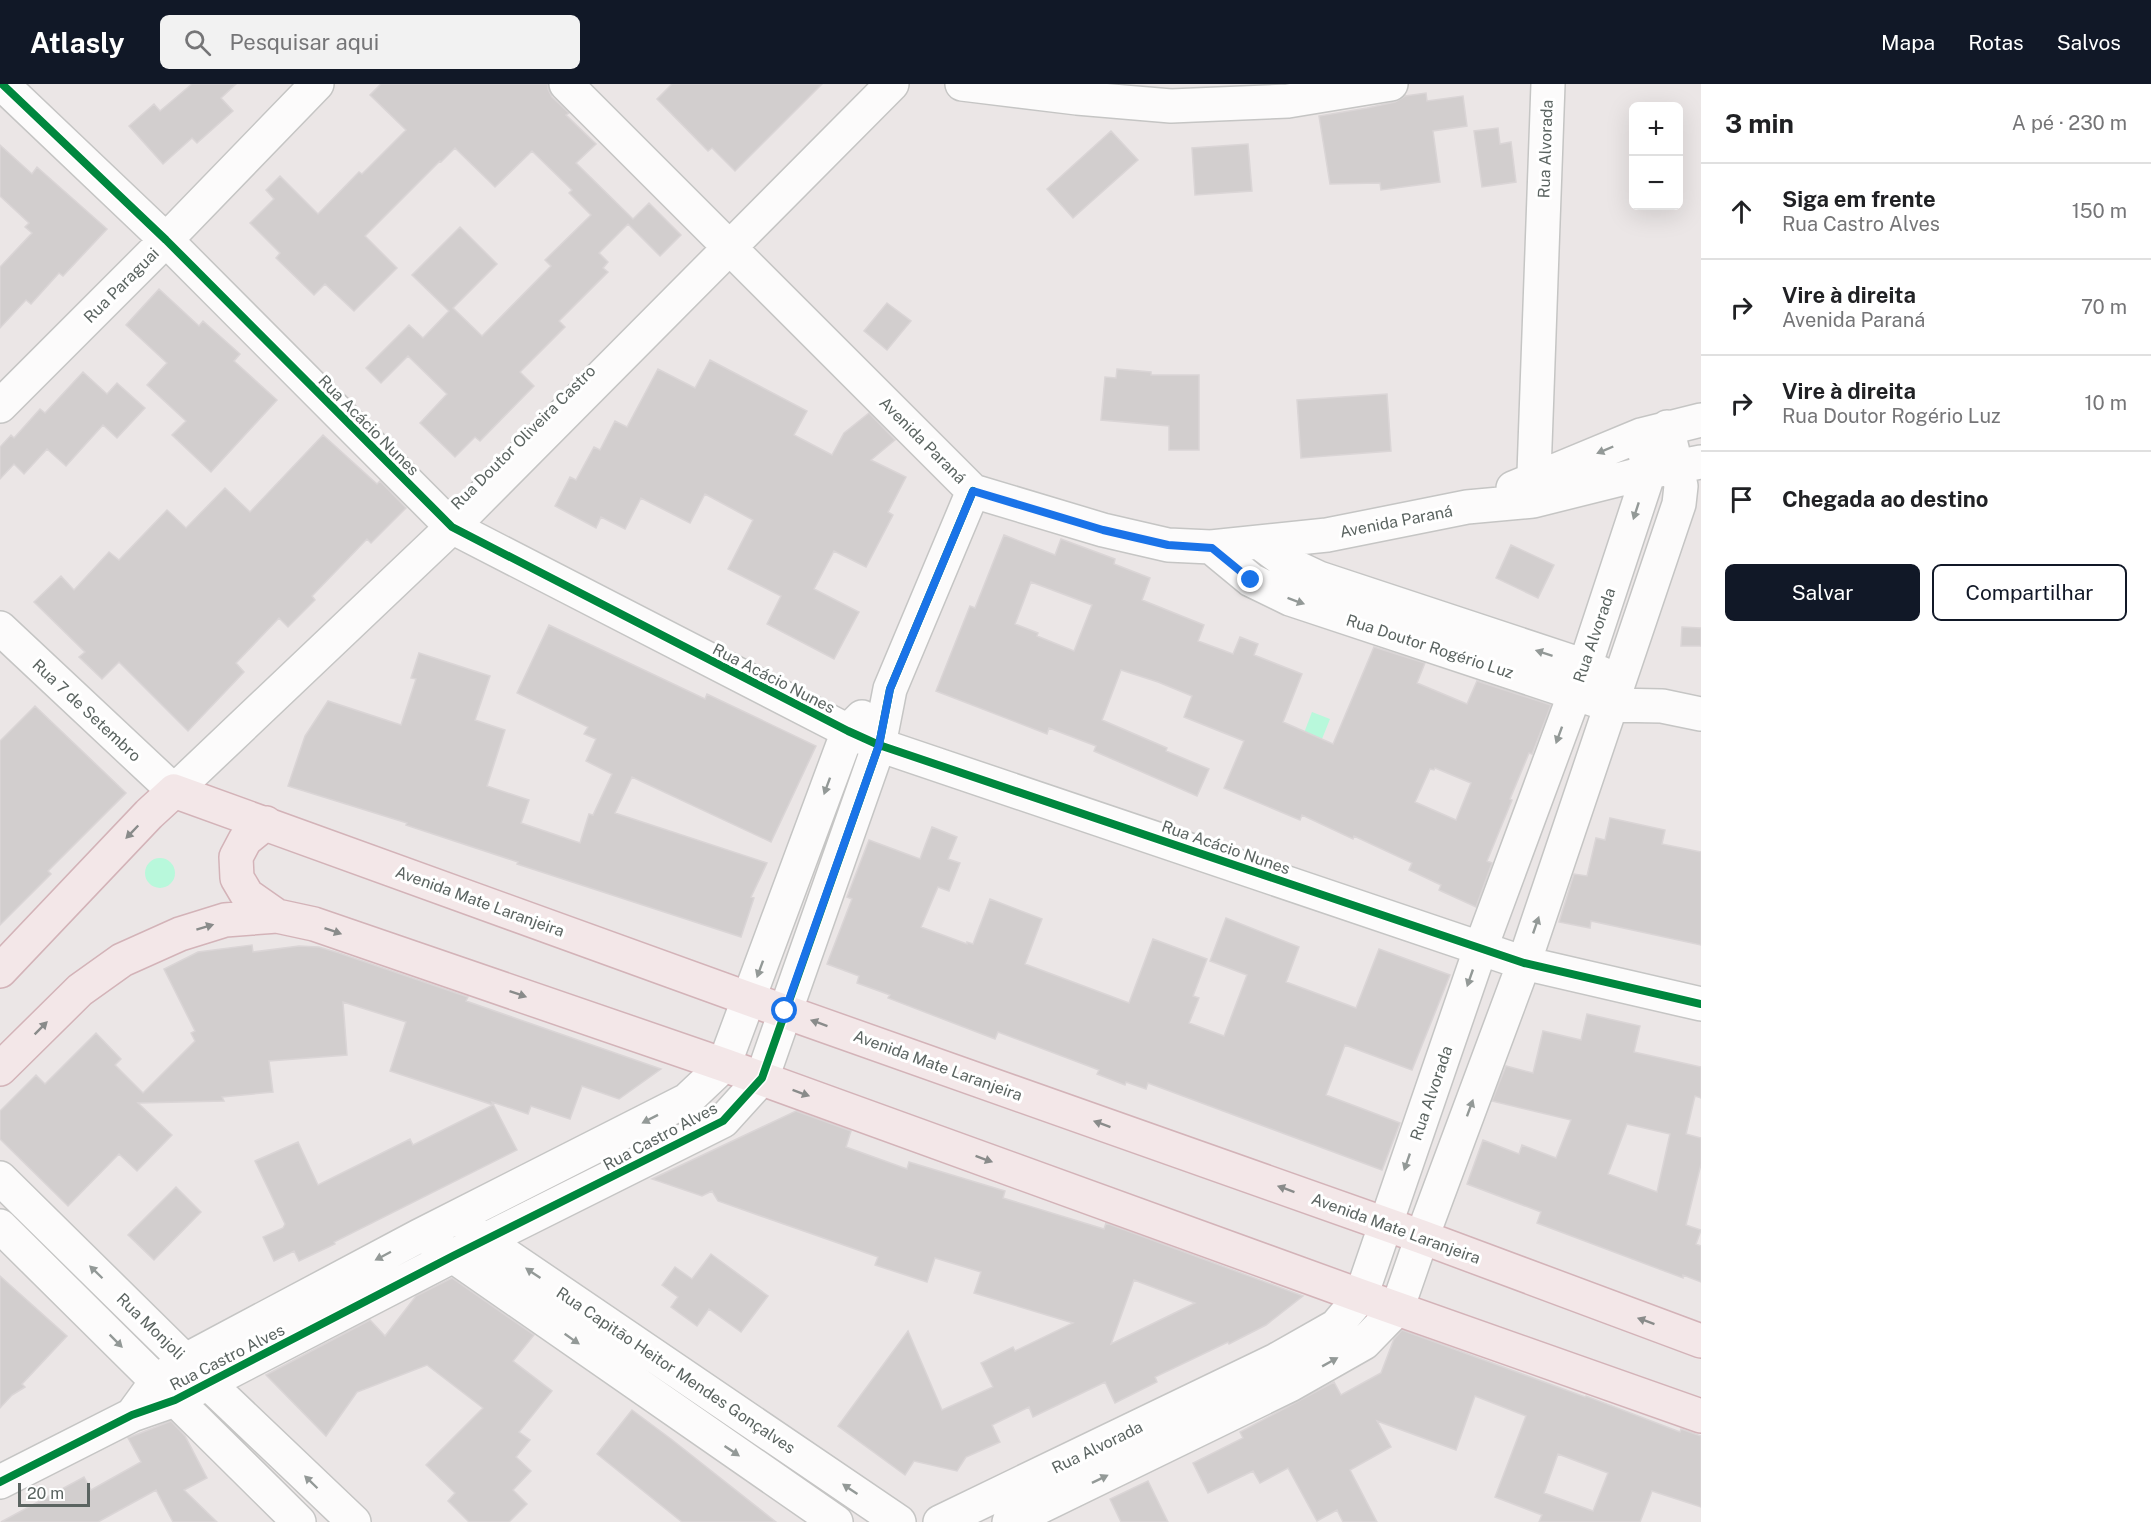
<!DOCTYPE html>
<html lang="pt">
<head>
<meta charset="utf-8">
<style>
	:root { --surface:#fff; --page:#f2f2f2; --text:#202124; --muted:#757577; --line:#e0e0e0; --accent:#111827 }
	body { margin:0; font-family:"Public Sans",sans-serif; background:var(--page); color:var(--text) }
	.controls { position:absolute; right:18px; top:18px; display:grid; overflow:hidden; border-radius:9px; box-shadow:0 6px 24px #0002 }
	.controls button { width:54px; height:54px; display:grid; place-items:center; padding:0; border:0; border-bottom:2px solid var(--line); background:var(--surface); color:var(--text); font:30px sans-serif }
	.scale { position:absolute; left:18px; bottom:15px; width:72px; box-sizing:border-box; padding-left:6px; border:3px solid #5b6461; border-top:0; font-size:16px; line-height:21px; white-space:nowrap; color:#5b6461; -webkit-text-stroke:4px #fff; paint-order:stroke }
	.stop { position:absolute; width:18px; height:18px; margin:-14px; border:4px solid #1a73e8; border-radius:50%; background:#fff }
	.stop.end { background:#1a73e8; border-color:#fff; box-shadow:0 2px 6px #0008 }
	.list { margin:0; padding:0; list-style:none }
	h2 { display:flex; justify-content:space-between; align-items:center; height:78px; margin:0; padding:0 24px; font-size:26px }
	h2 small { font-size:20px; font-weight:400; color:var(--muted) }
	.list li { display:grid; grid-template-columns:39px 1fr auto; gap:18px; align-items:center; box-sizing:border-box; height:96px; padding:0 24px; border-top:2px solid var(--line) }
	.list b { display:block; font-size:22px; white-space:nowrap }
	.list p { margin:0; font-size:20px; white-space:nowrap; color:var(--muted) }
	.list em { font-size:20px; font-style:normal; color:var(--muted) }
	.actions { display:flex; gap:12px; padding:18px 24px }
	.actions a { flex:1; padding:14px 0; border:2px solid var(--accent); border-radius:9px; text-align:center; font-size:21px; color:var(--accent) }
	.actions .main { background:var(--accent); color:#fff }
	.icon { flex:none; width:33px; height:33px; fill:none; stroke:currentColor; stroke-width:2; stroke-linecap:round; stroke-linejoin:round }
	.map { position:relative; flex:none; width:1701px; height:1438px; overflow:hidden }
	header { display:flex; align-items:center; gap:36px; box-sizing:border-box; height:84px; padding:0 30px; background:var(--accent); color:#fff }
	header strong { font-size:28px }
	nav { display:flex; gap:33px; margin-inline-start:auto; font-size:21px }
	.search { width:420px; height:54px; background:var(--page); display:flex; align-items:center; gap:15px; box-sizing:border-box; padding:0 21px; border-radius:9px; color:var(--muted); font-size:22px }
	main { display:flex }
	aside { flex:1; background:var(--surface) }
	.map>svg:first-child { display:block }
</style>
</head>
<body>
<header>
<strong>Atlasly</strong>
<div class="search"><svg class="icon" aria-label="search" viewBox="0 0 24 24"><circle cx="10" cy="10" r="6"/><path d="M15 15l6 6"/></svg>Pesquisar aqui</div>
<nav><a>Mapa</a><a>Rotas</a><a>Salvos</a></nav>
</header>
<main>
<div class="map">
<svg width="1701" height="1438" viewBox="0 0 1701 1438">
	<rect width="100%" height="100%" fill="#ebe6e6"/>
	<path fill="#b8f8db" d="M 1312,628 L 1330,635 L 1322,655 L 1304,649 Z
		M145 789a15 15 0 1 1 30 0a15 15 0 1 1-30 0Z"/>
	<path fill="#d2cece" stroke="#dad5d6" stroke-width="1.5" fill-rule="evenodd" d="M 192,0 L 236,0 L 221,14 L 233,27 L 197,59 L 192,54 L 163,80 L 129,42 L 154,20 L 160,27 Z
		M 381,0 L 548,0 L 548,5 L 552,13 L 569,29 L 566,31 L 596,60 L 576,79 L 633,135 L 649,119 L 681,151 L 660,172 L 628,140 L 599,169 L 608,178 L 603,184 L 608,188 L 559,237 L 565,243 L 520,288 L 534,302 L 480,357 L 475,353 L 455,373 L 420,339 L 447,310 L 408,272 L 381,299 L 366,284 L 409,241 L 423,254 L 449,227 L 412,191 L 460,143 L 497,180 L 453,224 L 482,252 L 551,182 L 545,176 L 591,131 L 569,109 L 572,106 L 532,67 L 495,103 L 455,64 L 441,78 L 440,77 L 365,152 L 397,184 L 354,227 L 325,200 L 314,211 L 276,174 L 280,169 L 250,139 L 274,115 L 266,106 L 280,92 L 318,130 L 359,88 L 362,90 L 406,46 L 370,11 Z
		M 672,0 L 822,0 L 735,87 L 712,64 L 708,67 L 657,15 Z
		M 1426,9 L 1427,17 L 1463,12 L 1467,42 L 1433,47 L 1440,98 L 1381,106 L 1380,99 L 1330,100 L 1319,32 L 1367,24 L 1395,18 L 1405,12 Z
		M 1498,44 L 1500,60 L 1511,58 L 1516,98 L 1482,103 L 1474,47 Z
		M 1111,47 L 1138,76 L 1073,134 L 1047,105 Z
		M 1248,60 L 1252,107 L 1195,111 L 1192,64 Z
		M 0,61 L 32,90 L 37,83 L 107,145 L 63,192 L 59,189 L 31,220 L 26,216 L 0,244 L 0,183 L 32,149 L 25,143 L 29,139 L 0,112 Z
		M 159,205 L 199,242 L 203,237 L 240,270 L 234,277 L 277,316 L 211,388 L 172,351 L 186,337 L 147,301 L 167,279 L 126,241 Z
		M 887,219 L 911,237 L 887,266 L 864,247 Z
		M 710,276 L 807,327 L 794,351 L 832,371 L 844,349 L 869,329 L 895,356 L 871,376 L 906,393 L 888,428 L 893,431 L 866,483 L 834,467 L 814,505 L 859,528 L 834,575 L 767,540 L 781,512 L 728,485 L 753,436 L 705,410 L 690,439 L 641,414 L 625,445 L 601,433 L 596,444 L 555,422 L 570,393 L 576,396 L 594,363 L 600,366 L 615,337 L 627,343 L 658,285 L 695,304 Z
		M 1117,285 L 1151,288 L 1151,291 L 1199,291 L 1199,366 L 1169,366 L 1169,342 L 1101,336 L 1105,293 L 1116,294 Z
		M 83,288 L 107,310 L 117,299 L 145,324 L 117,354 L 103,341 L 66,382 L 47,365 L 24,390 L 14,380 L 0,395 L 0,363 L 11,351 L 14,354 L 40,325 L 45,329 Z
		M 1387,310 L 1391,367 L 1301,374 L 1297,316 Z
		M 323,351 L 377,400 L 380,397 L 406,424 L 371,459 L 367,455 L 312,512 L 315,516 L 288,543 L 279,534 L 236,579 L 244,588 L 188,647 L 119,578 L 102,595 L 79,573 L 85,568 L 34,518 L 61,492 L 74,506 L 109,468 L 119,476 L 167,426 L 186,444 L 225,404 L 250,428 Z
		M 1004,451 L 1055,471 L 1061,455 L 1115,475 L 1114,480 L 1150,494 L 1142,516 L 1204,541 L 1198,557 L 1233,570 L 1240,553 L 1258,560 L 1254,571 L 1302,590 L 1283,638 L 1333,660 L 1374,563 L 1425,579 L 1417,599 L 1467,620 L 1477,597 L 1551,621 L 1532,670 L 1529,669 L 1510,715 L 1512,716 L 1487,777 L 1492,779 L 1476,823 L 1439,806 L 1441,801 L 1409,786 L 1412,779 L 1354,752 L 1353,755 L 1302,731 L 1300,736 L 1224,704 L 1244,657 L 1184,633 L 1192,612 L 1158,598 L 1121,586 L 1102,636 L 1167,664 L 1166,667 L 1209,685 L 1197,712 L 1094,667 L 1096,662 L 1049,644 L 1047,650 L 936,607 L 970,522 L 975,524 ZM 1031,498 L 1092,521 L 1074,567 L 1037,552 L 1038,549 L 1015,540 ZM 1435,684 L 1471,699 L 1456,736 L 1415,718 L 1430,685 L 1434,686 Z
		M 1511,461 L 1554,481 L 1538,514 L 1496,494 Z
		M 549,541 L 705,615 L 707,610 L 816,662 L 771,758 L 632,693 L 615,729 L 767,779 L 751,813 L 754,814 L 741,853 L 517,780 L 518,778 L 406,741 L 407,739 L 288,702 L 305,652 L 328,617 L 401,641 L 416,595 L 411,594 L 419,569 L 490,592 L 475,636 L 505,646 L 487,702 L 529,716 L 521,739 L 580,759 L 589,730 L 593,731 L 612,690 L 586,677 L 596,655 L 584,650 L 588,643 L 517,609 Z
		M 1682,543 L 1701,544 L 1701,562 L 1681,562 Z
		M 35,622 L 126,709 L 48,787 L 51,790 L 0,841 L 0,657 Z
		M 1610,734 L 1665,746 L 1662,760 L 1701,768 L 1701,861 L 1591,837 L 1590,844 L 1559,838 L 1574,790 L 1587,792 L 1596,754 L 1605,756 Z
		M 932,743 L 957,753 L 948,775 L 960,779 L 949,807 L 938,803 L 921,843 L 967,860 L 967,858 L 973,860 L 990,815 L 1042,835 L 1025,880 L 1129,919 L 1153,855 L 1207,875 L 1193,912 L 1199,914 L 1189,939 L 1224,952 L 1247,891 L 1210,877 L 1226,834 L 1299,863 L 1286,898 L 1356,924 L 1379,865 L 1450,891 L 1412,986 L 1345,961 L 1326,1011 L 1400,1039 L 1382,1086 L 1148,999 L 1146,1005 L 1126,998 L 1125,1001 L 1097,990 L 1099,986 L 998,948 L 995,955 L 888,914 L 890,911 L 857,899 L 859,892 L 827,880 L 852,815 L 847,813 L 869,756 L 920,775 Z
		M 252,861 L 253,868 L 299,862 L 319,863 L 339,869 L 468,913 L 466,917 L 661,985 L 619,1015 L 582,1002 L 570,1035 L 531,1022 L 528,1030 L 492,1018 L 517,1066 L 334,1158 L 335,1160 L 299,1177 L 294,1167 L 274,1177 L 263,1153 L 283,1144 L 285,1140 L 255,1077 L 298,1058 L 318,1101 L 410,1055 L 413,1061 L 493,1021 L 390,987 L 406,938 L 343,918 L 347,971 L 269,977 L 273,1008 L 222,1013 L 224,1017 L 138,1019 L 172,1051 L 137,1087 L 119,1070 L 68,1122 L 0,1055 L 0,1027 L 36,991 L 45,1000 L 96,949 L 121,975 L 115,981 L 143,1009 L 195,957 L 191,949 L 195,947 L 164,885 L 198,868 Z
		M 1587,930 L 1640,942 L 1634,968 L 1701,983 L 1701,1014 L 1695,1012 L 1686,1050 L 1701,1054 L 1701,1080 L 1686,1141 L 1701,1146 L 1696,1160 L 1701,1162 L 1701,1198 L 1683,1191 L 1683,1194 L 1537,1139 L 1541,1128 L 1467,1100 L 1483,1056 L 1519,1070 L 1522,1061 L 1556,1074 L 1571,1036 L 1492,1017 L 1506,982 L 1533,989 L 1543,947 L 1581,956 ZM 1627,1040 L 1670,1050 L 1657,1108 L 1608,1090 Z
		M 796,1027 L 851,1047 L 846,1063 L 907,1085 L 909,1078 L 1005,1107 L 1003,1114 L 1104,1145 L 1106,1139 L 1303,1212 L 1266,1241 L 1229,1260 L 1228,1258 L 1155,1293 L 1157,1298 L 1115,1319 L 1105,1298 L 1033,1333 L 1029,1323 L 992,1341 L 1000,1358 L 966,1373 L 957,1387 L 914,1377 L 905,1391 L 838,1342 L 908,1247 L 942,1326 L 993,1303 L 981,1279 L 1013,1263 L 1015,1267 L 1073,1239 L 974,1209 L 981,1188 L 935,1174 L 927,1198 L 875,1181 L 878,1173 L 718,1117 L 712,1107 L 702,1112 L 652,1095 ZM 1134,1196 L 1195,1219 L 1111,1260 Z
		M 176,1103 L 201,1128 L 154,1176 L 128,1151 Z
		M 711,1170 L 768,1212 L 741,1248 L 709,1225 L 697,1242 L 671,1223 L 678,1213 L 662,1201 L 675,1183 L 692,1195 Z
		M 0,1192 L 67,1252 L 22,1300 L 25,1303 L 12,1311 L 0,1324 Z
		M 452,1194 L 534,1251 L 513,1277 L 552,1307 L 519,1348 L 530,1356 L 516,1373 L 531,1387 L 513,1406 L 527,1420 L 509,1438 L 469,1438 L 448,1417 L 455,1409 L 426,1381 L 483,1324 L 427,1281 L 357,1308 L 326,1352 L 266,1291 L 370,1236 L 385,1252 L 416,1212 Z
		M 1402,1246 L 1585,1313 L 1586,1312 L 1680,1348 L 1681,1345 L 1701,1352 L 1701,1423 L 1652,1407 L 1640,1438 L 1539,1438 L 1542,1431 L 1495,1413 L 1526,1332 L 1475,1312 L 1456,1366 L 1377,1337 L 1391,1363 L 1350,1386 L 1377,1438 L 1343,1438 L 1337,1426 L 1317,1437 L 1288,1384 L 1260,1399 L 1253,1387 L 1208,1409 L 1193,1379 L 1243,1354 L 1240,1348 L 1334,1298 L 1341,1311 L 1381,1289 L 1394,1255 ZM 1558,1370 L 1608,1389 L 1593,1427 L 1544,1409 Z
		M 632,1326 L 671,1355 L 776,1438 L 682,1438 L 597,1370 Z
		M 171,1337 L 185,1352 L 207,1394 L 184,1406 L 217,1438 L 173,1438 L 156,1406 L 98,1438 L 1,1438 L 84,1393 L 91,1406 L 141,1378 L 128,1354 Z
		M 1148,1397 L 1168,1438 L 1121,1438 L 1110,1415 Z"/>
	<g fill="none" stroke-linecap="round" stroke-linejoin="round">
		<g stroke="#c5c5c4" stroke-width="36">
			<path id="minor" d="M 2,0 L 166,156 L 452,443 L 848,647 L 879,661 L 1524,879 L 1701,920
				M 566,0 L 973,407 L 1103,446 L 1168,461 L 1211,463 L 1327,451 L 1467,423 L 1533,417 L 1649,388 L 1701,378
				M 962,0 L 1077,14 L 1171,22 L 1288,17 L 1391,0
				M 0,322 L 166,156 L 317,0
				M 1513,404 L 1641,351 L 1701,336
				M 1533,417 L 1548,0
				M 1260,459 L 1287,479 L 1319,494 L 1585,582 L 1605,591
				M 1211,463 L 1251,496 L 1290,515 L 1610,621 L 1662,622 L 1701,630
				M 0,544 L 174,707 L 452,443 L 892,0
				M 0,1094 L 207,1298 L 354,1438
				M 0,1142 L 299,1438
				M 471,1147 L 899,1438
				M 436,1162 L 453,1172 L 836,1438
				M 132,1331 L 156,1298 L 186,1276 L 419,1152 L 687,1016 L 724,981 L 848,647 L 862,633
				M 0,1398 L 132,1331 L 175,1316 L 453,1172 L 723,1037 L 762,994 L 879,661 L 890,605 L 973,407
				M 940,1438 L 1276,1276 L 1336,1242 L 1361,1212 L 1481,863 L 1585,582 L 1649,388 L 1641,351
				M 1009,1438 L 1290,1301 L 1364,1259 L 1397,1225 L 1422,1153 L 1524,879 L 1679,420 L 1681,402 L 1667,343"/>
		</g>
		<g stroke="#d3b3b8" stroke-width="36">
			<path id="major" d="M 266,739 L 245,756 L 236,773 L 237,794 L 247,811 L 277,832
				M 0,887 L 149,730 L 174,707 L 749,915 L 1422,1153 L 1701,1257
				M 0,985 L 80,906 L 122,876 L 180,850 L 225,836 L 277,832 L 314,840 L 724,981 L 1361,1212 L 1701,1332"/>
		</g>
		<use href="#minor" stroke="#fcfbfb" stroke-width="33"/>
		<use href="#major" stroke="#f3e7e8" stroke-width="33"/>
		<g stroke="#fff" stroke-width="11">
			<path id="cycleway" d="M 2,0 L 166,156 L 452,443 L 848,647 L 879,661 L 1524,879 L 1701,920
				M 0,1398 L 132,1331 L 175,1316 L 453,1172 L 723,1037 L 762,994 L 879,661 L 890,605 L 973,407"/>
		</g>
		<use href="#cycleway" stroke="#00873e" stroke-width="8"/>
	</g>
	<defs><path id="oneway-solid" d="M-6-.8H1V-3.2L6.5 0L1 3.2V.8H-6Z" transform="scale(1.5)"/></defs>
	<g fill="#939997">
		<use href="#oneway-solid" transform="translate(1605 366) rotate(157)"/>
		<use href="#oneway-solid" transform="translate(1636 427) rotate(108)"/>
		<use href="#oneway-solid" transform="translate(1296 517) rotate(20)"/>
		<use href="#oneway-solid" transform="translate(1544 569) rotate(-162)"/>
		<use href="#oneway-solid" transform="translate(1559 651) rotate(110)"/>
		<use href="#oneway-solid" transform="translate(827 702) rotate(110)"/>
		<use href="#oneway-solid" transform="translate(1536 841) rotate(-71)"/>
		<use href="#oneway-solid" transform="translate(760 885) rotate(110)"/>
		<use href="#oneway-solid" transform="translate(1470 894) rotate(109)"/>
		<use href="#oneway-solid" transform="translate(1470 1024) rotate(-70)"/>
		<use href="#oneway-solid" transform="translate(650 1035) rotate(153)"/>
		<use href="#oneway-solid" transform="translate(1407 1078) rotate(109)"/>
		<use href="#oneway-solid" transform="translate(383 1172) rotate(152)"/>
		<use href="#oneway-solid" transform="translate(96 1188) rotate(-136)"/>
		<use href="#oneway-solid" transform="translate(533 1189) rotate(-146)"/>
		<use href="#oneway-solid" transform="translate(572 1255) rotate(35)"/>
		<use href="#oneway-solid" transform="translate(116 1257) rotate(45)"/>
		<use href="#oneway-solid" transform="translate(1330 1278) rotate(-29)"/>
		<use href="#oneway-solid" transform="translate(732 1367) rotate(34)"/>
		<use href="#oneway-solid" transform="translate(1100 1395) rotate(-26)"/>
		<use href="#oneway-solid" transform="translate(311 1398) rotate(-136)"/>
		<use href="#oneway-solid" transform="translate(850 1405) rotate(-146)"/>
	</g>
	<g fill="#898b8a">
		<use href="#oneway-solid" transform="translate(132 748) rotate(134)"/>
		<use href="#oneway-solid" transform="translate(205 843) rotate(-17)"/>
		<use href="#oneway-solid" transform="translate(333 847) rotate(19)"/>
		<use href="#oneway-solid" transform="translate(518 910) rotate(19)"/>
		<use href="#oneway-solid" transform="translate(819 939) rotate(-160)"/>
		<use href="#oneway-solid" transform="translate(41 944) rotate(-45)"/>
		<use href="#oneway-solid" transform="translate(801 1009) rotate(20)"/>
		<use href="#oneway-solid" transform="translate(1102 1040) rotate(-160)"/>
		<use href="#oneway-solid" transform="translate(984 1075) rotate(20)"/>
		<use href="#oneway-solid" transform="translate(1286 1105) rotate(-160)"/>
		<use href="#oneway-solid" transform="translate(1646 1237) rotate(-160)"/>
	</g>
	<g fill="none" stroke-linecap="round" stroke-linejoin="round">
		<path stroke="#1a73e8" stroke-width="8" d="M 785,927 L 879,661 L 890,605 L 973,407 L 1103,446 L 1168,461 L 1212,464 L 1251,496"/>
	</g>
	<g text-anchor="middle" stroke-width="6" stroke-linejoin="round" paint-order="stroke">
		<g font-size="16" fill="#5b6461" stroke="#fff">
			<text transform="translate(1545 65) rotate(-88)" y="6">Rua Alvorada</text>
			<text transform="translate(121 201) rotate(-45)" y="6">Rua Paraguai</text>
			<text transform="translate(369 341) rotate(45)" y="6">Rua Acácio Nunes</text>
			<text transform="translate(523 353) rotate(-45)" y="6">Rua Doutor Oliveira Castro</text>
			<text transform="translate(923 356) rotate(45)" y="6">Avenida Paraná</text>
			<text transform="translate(1396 437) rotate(-11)" y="6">Avenida Paraná</text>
			<text transform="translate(1594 551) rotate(-71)" y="6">Rua Alvorada</text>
			<text transform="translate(1430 562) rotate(18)" y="6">Rua Doutor Rogério Luz</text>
			<text transform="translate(774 594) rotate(27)" y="6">Rua Acácio Nunes</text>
			<text transform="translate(87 626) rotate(43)" y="6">Rua 7 de Setembro</text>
			<text transform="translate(1226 763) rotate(19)" y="6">Rua Acácio Nunes</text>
			<text transform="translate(480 817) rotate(20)" y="6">Avenida Mate Laranjeira</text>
			<text transform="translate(938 981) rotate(20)" y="6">Avenida Mate Laranjeira</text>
			<text transform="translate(1431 1009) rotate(-71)" y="6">Rua Alvorada</text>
			<text transform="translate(660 1052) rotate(-28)" y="6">Rua Castro Alves</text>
			<text transform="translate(1396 1144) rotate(20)" y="6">Avenida Mate Laranjeira</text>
			<text transform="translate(151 1242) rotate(44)" y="6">Rua Monjoli</text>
			<text transform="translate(227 1273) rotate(-27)" y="6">Rua Castro Alves</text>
			<text transform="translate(676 1286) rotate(34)" y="6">Rua Capitão Heitor Mendes Gonçalves</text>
			<text transform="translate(1097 1363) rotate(-26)" y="6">Rua Alvorada</text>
		</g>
	</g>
</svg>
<div class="controls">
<button>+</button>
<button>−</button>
</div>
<div class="scale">20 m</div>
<div class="stop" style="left:785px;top:927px"></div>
<div class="stop end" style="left:1251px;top:496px"></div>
</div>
<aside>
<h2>3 min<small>A pé · 230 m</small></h2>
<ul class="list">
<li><svg class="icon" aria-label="ahead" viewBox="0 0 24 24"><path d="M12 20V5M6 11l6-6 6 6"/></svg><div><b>Siga em frente</b><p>Rua Castro Alves</p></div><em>150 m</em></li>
<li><svg class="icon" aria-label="right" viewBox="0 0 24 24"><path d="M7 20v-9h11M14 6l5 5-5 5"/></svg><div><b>Vire à direita</b><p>Avenida Paraná</p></div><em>70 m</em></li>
<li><svg class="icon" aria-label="right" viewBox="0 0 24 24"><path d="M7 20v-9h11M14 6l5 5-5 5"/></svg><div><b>Vire à direita</b><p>Rua Doutor Rogério Luz</p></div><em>10 m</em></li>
<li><svg class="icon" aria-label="arrive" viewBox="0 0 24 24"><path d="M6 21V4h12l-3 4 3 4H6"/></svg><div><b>Chegada ao destino</b></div></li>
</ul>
<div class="actions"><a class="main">Salvar</a><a>Compartilhar</a></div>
</aside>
</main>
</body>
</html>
